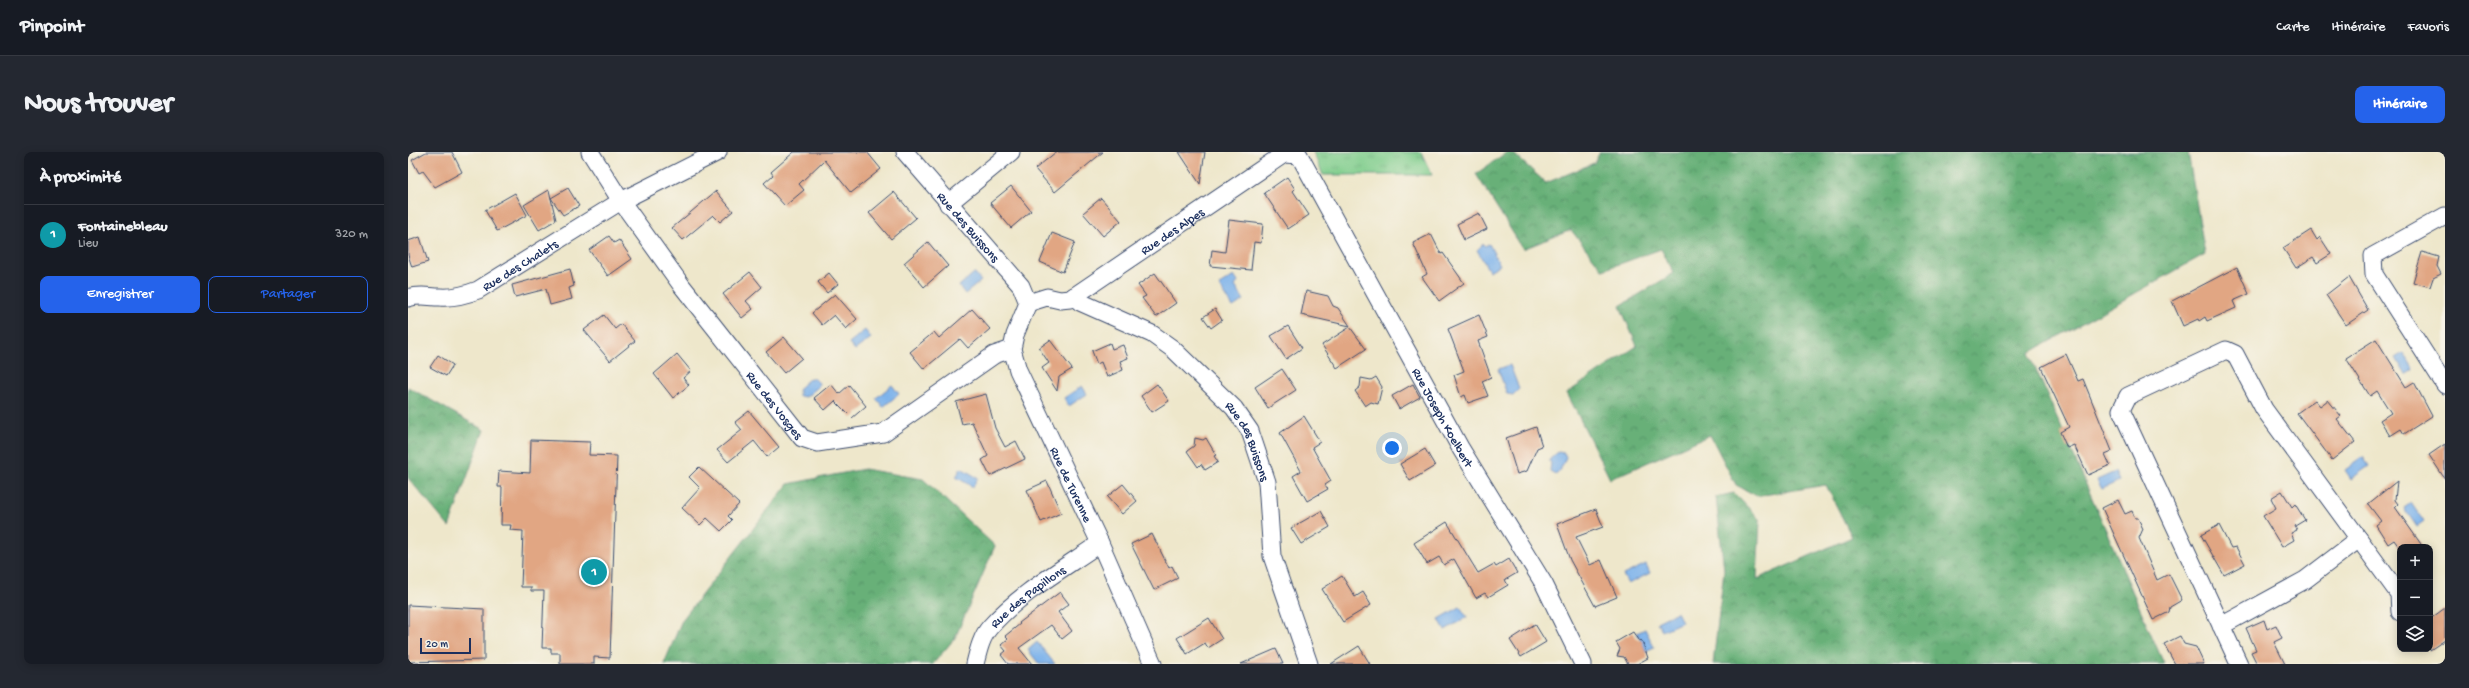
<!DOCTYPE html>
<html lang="fr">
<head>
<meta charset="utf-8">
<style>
	:root { --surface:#171b24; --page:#242831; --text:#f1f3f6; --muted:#9ea1a6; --line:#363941; --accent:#2563eb }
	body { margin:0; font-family:"Gochi Hand",sans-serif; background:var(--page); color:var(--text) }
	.controls { position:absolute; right:12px; bottom:12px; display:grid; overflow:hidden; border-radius:8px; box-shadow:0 2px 10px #0003 }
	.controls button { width:36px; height:36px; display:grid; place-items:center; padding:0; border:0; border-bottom:1px solid var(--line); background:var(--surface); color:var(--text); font:20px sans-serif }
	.scale { position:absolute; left:12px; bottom:10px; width:51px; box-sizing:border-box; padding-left:4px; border:2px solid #1b2f5e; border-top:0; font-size:11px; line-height:14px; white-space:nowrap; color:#1b2f5e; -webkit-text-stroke:3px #f7f3e8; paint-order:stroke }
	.you { position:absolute; left:984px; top:296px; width:14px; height:14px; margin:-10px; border:3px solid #fff; border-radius:50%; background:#1a73e8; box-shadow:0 0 0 6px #1a73e833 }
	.badge { display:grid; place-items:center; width:26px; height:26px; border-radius:50%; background:var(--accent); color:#fff; font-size:13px; font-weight:700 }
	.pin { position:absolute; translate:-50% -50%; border:2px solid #fff; box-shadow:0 1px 4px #0006 }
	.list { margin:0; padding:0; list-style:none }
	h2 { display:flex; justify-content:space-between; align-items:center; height:52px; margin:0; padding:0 16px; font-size:17px }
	h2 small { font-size:13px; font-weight:400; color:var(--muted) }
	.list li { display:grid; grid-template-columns:26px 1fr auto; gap:12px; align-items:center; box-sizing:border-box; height:60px; padding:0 16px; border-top:1px solid var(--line) }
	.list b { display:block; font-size:15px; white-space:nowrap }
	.list p { margin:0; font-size:13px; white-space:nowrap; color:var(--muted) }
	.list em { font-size:13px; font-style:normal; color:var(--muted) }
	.actions { display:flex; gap:8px; padding:12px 16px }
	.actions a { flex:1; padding:9px 0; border:1px solid var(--accent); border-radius:8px; text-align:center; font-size:14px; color:var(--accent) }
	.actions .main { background:var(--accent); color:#fff }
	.icon { flex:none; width:22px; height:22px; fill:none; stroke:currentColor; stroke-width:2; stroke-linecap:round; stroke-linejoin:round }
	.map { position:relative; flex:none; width:2037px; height:512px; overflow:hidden; border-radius:8px }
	header { display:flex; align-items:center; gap:24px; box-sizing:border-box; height:56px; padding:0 20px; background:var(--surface); border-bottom:1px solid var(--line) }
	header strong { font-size:19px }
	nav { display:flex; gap:22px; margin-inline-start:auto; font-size:14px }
	.intro { display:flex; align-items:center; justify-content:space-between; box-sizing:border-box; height:96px; padding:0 24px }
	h1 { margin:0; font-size:28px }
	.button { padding:10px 18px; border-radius:8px; background:var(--accent); color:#fff; font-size:14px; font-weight:700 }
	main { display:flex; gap:24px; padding:0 24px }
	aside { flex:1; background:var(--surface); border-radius:8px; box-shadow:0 2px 10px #0003 }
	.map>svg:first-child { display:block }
</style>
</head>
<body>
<header>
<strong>Pinpoint</strong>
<nav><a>Carte</a><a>Itinéraire</a><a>Favoris</a></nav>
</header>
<div class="intro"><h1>Nous trouver</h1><a class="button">Itinéraire</a></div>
<main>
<aside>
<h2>À proximité<small></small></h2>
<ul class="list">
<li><span class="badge" style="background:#0f9aa8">1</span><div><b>Fontainebleau</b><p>Lieu</p></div><em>320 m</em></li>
</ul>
<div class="actions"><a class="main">Enregistrer</a><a>Partager</a></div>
</aside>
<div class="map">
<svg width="2037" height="512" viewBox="0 0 2037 512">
	<defs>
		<pattern id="grass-tufts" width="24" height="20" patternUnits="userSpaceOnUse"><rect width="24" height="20" fill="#7fcd8c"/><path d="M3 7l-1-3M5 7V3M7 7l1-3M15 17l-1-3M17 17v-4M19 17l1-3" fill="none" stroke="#6db07b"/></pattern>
		<pattern id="forest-crowns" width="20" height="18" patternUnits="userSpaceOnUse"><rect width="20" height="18" fill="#67b078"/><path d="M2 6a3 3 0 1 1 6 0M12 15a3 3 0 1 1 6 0" fill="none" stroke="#549066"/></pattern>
	</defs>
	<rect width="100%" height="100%" fill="#f7f3e8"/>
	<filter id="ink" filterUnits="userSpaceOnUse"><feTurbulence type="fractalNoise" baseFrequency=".025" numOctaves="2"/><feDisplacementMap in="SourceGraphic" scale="8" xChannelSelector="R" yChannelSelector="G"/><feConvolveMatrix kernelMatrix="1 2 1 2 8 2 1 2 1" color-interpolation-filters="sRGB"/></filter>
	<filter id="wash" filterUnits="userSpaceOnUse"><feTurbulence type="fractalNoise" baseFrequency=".012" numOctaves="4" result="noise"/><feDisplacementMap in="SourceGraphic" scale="16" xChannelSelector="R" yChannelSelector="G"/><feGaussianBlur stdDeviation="0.9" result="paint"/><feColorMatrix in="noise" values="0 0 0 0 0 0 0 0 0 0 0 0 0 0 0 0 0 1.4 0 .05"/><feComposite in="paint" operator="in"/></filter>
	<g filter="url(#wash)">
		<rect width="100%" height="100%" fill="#eee7cb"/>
		<path fill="url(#grass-tufts)" stroke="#4d7e75" d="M 905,0 L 1013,0 L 1024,23 L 915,23 Z"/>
		<path fill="url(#forest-crowns)" stroke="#41706b" d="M 1099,0 L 1104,0 L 1138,31 L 1186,11 L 1192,0 L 1780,0 L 1797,102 L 1621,201 L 1756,512 L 1305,512 L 1316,418 L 1308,345 L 1326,341 L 1352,368 L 1349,427 L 1444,385 L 1418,333 L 1349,344 L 1328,333 L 1302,283 L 1202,327 L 1159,241 L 1229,194 L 1212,154 L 1266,121 L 1253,97 L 1195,118 L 1163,78 L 1115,97 L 1068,22 Z
			M 0,235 L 76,278 L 41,375 L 0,326 Z
			M 456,317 L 515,327 L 587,394 L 547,486 L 525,512 L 256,512 L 274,468 L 380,332 Z"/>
		<path fill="#7db2eb" stroke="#4c70a4" d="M 1075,92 L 1077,94 L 1081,92 L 1092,113 L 1081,119 L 1069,98 Z
			M 566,121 L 573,129 L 557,142 L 551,134 Z
			M 826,124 L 830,130 L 827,134 L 836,148 L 825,155 L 811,133 Z
			M 457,178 L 463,186 L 447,198 L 441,191 Z
			M 1996,201 L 2006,218 L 1998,223 L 1988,206 Z
			M 1102,213 L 1111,237 L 1105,243 L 1099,242 L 1090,217 Z
			M 402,226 L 406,226 L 411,231 L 410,235 L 398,245 L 391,244 L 391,236 Z
			M 484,233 L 491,242 L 475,255 L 468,246 Z
			M 674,234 L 679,242 L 661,254 L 656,246 Z
			M 1150,300 L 1156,301 L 1158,305 L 1152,319 L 1147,322 L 1142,319 L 1143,311 L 1141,308 Z
			M 1955,305 L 1961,314 L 1943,327 L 1937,318 Z
			M 553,316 L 570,326 L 565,335 L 548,325 Z
			M 1707,320 L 1711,329 L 1694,337 L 1689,328 Z
			M 2003,351 L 2016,370 L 2009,375 L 1996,356 Z
			M 1238,412 L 1242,421 L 1220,432 L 1215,423 Z
			M 1052,455 L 1059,465 L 1037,478 L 1031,467 Z
			M 1269,460 L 1274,470 L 1254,479 L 1249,470 Z
			M 1237,477 L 1246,495 L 1238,499 L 1229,481 Z
			M 629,490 L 647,512 L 631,512 L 620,498 Z"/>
		<g id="blocks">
			<path fill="#e1a683" d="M 18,0 L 44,0 L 54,20 L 27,35 L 15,19 L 11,21 L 4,8 Z
				M 386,0 L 459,0 L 473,17 L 443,41 L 416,8 L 391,32 L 396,38 L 377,54 L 356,31 L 365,23 L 363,20 Z
				M 648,0 L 695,0 L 647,40 L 627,17 Z
				M 771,0 L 797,0 L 792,32 Z
				M 879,25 L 887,37 L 885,39 L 901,63 L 880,77 L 856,41 Z
				M 603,34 L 623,59 L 603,76 L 582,51 Z
				M 160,36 L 171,54 L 155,63 L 143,46 Z
				M 141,38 L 148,68 L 131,78 L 116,53 Z
				M 308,39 L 325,59 L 312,70 L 305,63 L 275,88 L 264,76 Z
				M 486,40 L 508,66 L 483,87 L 461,61 Z
				M 107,41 L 119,63 L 89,79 L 77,58 Z
				M 693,46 L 713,69 L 695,84 L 675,61 Z
				M 1071,61 L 1079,77 L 1056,88 L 1049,72 Z
				M 821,68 L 855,72 L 853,91 L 846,90 L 843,118 L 802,114 L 804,98 L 817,100 Z
				M 1903,78 L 1909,88 L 1912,85 L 1923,102 L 1909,111 L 1905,105 L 1888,116 L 1875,96 Z
				M 644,81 L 667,90 L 655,120 L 632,110 Z
				M 1023,82 L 1033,102 L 1035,101 L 1056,131 L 1031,149 L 1014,125 L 1019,122 L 1005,91 Z
				M 201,84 L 206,91 L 211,88 L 224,107 L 200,124 L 181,98 Z
				M 12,85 L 20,110 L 4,115 L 0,103 L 0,89 Z
				M 520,90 L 540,114 L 516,135 L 496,111 Z
				M 2014,100 L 2031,105 L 2029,114 L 2033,122 L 2025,126 L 2022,135 L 2005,130 Z
				M 1829,115 L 1841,142 L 1825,149 L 1828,156 L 1799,169 L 1797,165 L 1791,169 L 1790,167 L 1775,174 L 1764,149 Z
				M 162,117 L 166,134 L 161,136 L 164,147 L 142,153 L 138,137 L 107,145 L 104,133 Z
				M 342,120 L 354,135 L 338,149 L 345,157 L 334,166 L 315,142 Z
				M 421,121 L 430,132 L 419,141 L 410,130 Z
				M 747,121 L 768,151 L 748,165 L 734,146 L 738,144 L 730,133 Z
				M 1941,125 L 1960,158 L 1938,173 L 1918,143 Z
				M 898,139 L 920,144 L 925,154 L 930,156 L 942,174 L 893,163 Z
				M 427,142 L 449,167 L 438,177 L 426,163 L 414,173 L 404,161 Z
				M 564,157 L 582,177 L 560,196 L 552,187 L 516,217 L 502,200 L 526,180 L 531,186 Z
				M 807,157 L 814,168 L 803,176 L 795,165 Z
				M 196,163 L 207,177 L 213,172 L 227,189 L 202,209 L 176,178 Z
				M 1071,163 L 1080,185 L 1070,189 L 1083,225 L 1074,229 L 1080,244 L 1060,251 L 1057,243 L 1053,245 L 1046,223 L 1056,219 L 1040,177 Z
				M 880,174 L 894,196 L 878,207 L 863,184 Z
				M 942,175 L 958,197 L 929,216 L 914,193 Z
				M 376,185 L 394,206 L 376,221 L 358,200 Z
				M 1968,187 L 1998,235 L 2006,230 L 2024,264 L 1996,282 L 1993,277 L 1982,284 L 1972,268 L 1983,261 L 1969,239 L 1962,244 L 1938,206 Z
				M 642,188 L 664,217 L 651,225 L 649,239 L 634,216 L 641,211 L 631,196 Z
				M 702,191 L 704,197 L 715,193 L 720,206 L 712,209 L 715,218 L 699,225 L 693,210 L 689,212 L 684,199 Z
				M 269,202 L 283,219 L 275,226 L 281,233 L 265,246 L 246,222 Z
				M 1658,202 L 1670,229 L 1675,227 L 1704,299 L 1697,302 L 1702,313 L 1680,323 L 1666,293 L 1659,296 L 1652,280 L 1661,275 L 1633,215 Z
				M 30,203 L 45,213 L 38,224 L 22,215 Z
				M 874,217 L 888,238 L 860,256 L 847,235 Z
				M 968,225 L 974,235 L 970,252 L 963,250 L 957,254 L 947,239 L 952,235 L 953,226 L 963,228 Z
				M 423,232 L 431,242 L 441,233 L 458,254 L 444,266 L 427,249 L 417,258 L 406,246 Z
				M 749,232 L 761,249 L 744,260 L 733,244 Z
				M 1005,232 L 1012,245 L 991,257 L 984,244 Z
				M 578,242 L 587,276 L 597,295 L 608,289 L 617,307 L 582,324 L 574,308 L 580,304 L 564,270 L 554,272 L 548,250 Z
				M 1907,248 L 1912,254 L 1920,248 L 1933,264 L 1929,267 L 1947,290 L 1924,308 L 1889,261 Z
				M 341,259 L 371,295 L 359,305 L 346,289 L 320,310 L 309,298 L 334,278 L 327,270 Z
				M 896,264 L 912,290 L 904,295 L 923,329 L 917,333 L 920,337 L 899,349 L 885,324 L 893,319 L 872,281 Z
				M 1128,275 L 1134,294 L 1129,296 L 1119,319 L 1109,322 L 1098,286 Z
				M 787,286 L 795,288 L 798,286 L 808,303 L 806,304 L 810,310 L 797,318 L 793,312 L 790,315 L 779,299 L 786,294 Z
				M 123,288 L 182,290 L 181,303 L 209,304 L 202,506 L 186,505 L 186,512 L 152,512 L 152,501 L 143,501 L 143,496 L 134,496 L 136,439 L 123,439 L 123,435 L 113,435 L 115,379 L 102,378 L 103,373 L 93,373 L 94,335 L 90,335 L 91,319 L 122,321 Z
				M 2037,292 L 2037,327 L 2021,303 Z
				M 1017,297 L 1027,314 L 1002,329 L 992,312 Z
				M 291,315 L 331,352 L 320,364 L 324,368 L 313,379 L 299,366 L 292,373 L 274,356 L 292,336 L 281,325 Z
				M 639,329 L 653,361 L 633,370 L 619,338 Z
				M 1989,329 L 1987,348 L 1990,352 L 1987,355 L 2015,395 L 1991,395 L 1986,388 L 1980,392 L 1968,373 L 1973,369 L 1960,352 Z
				M 715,332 L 729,349 L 714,362 L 699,345 Z
				M 1874,339 L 1884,355 L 1887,352 L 1897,368 L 1887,374 L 1889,378 L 1883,381 L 1886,388 L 1874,395 L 1855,364 L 1868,356 L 1863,346 Z
				M 1710,348 L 1717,362 L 1724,359 L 1727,366 L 1730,366 L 1735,377 L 1731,386 L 1749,428 L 1761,422 L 1774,448 L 1762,455 L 1761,460 L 1745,468 L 1694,356 Z
				M 1188,357 L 1195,375 L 1168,385 L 1182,413 L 1193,408 L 1209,445 L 1187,454 L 1162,408 L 1149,372 Z
				M 913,359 L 922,375 L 893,392 L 883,376 Z
				M 1039,370 L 1070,421 L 1086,412 L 1088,415 L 1101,407 L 1109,421 L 1097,428 L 1100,433 L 1080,445 L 1077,441 L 1068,446 L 1046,407 L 1036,413 L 1031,405 L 1019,412 L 1006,391 Z
				M 1811,373 L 1823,396 L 1828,395 L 1837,412 L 1816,423 L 1793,383 Z
				M 744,382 L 761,416 L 764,414 L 770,426 L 746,438 L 723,392 Z
				M 934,424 L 947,445 L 955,440 L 963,453 L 935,470 L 914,437 Z
				M 652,440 L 661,452 L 650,460 L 664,479 L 654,487 L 643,473 L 611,496 L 624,512 L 600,512 L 593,503 L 598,499 L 593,493 L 600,487 L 597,484 L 612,472 L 611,471 Z
				M 0,453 L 76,457 L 76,508 L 0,510 Z
				M 2037,456 L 2037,488 L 2022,498 L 2022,467 Z
				M 801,466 L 814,487 L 800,496 L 797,491 L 779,502 L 769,486 Z
				M 1856,468 L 1859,477 L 1868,473 L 1874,486 L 1866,490 L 1877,512 L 1849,512 L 1843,500 L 1848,498 L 1838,476 Z
				M 1127,472 L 1138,490 L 1113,505 L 1102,488 Z
				M 1225,480 L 1230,488 L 1234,489 L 1240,506 L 1229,512 L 1220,512 L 1216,505 L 1209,504 L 1212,497 L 1208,490 Z
				M 1772,484 L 1776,492 L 1788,495 L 1796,512 L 1767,512 L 1756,492 Z
				M 951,494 L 962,512 L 923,512 Z
				M 868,497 L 875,512 L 833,512 Z"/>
		</g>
	</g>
	<g filter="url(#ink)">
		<use href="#blocks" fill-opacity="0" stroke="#3b4b6e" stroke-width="1"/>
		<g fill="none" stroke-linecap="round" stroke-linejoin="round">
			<g stroke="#3b4b6e" stroke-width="19">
				<g id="minor">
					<path d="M 182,0 L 213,49 L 310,0"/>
					<path id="s1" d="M 497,0 L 613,134 L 620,151"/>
					<path d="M 540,52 L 603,0"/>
					<path d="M 2037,64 L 1965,104 L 1966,122 L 2037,233"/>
					<path id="s2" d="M 666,144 L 672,150 L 744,182 L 765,197 L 826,256 L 842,279 L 859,330 L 864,404 L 901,512"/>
					<path id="s3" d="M 0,146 C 12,142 20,145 32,145 C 45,146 57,143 70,138 L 213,49 L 274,134 L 394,286 L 409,291 L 475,281 L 586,203 L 604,197"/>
					<path id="s4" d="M 620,151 L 639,145 L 652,148 L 662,147 L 876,2 L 891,3 L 1053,297 L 1136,432 L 1175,512"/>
					<path id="s5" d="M 620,151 L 607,183 L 604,197 L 610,218 L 692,391 L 745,512"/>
					<path d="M 1951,387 L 1991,442 L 1992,460"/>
					<path d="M 1813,474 L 1897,428 L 1951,387 L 1856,257 L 1827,202 L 1818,198 L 1720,244 L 1713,258 L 1831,512"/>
					<path id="s6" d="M 567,512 C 570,500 573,485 582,475 C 612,441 655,417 692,391"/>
				</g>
			</g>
			<use href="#minor" stroke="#fff" stroke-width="17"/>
		</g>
	</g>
	<g text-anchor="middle" stroke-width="3.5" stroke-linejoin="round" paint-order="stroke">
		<g font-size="13" fill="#1b2f5e" stroke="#f7f3e8">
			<text dy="5" stroke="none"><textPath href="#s1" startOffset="98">Rue des Buissons</textPath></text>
			<text dy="5" stroke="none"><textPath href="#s4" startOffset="166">Rue des Alpes</textPath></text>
			<text dy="5" stroke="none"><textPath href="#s3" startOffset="120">Rue des Chalets</textPath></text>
			<text dy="5" stroke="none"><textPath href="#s3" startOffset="495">Rue des Vosges</textPath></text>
			<text dy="5" stroke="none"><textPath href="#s4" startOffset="616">Rue Joseph Koelbert</textPath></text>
			<text dy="5" stroke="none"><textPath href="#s2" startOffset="234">Rue des Buissons</textPath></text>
			<text dy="5" stroke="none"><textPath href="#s5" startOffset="197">Rue de Turenne</textPath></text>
			<text dy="5" stroke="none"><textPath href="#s6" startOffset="89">Rue des Papillons</textPath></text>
		</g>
	</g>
</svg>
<div class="controls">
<button>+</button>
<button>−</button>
<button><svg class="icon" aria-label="layers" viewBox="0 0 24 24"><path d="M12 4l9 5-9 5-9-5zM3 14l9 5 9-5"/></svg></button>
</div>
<div class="scale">20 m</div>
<div class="you"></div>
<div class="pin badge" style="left:186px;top:420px;background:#0f9aa8">1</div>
</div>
</main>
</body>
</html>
